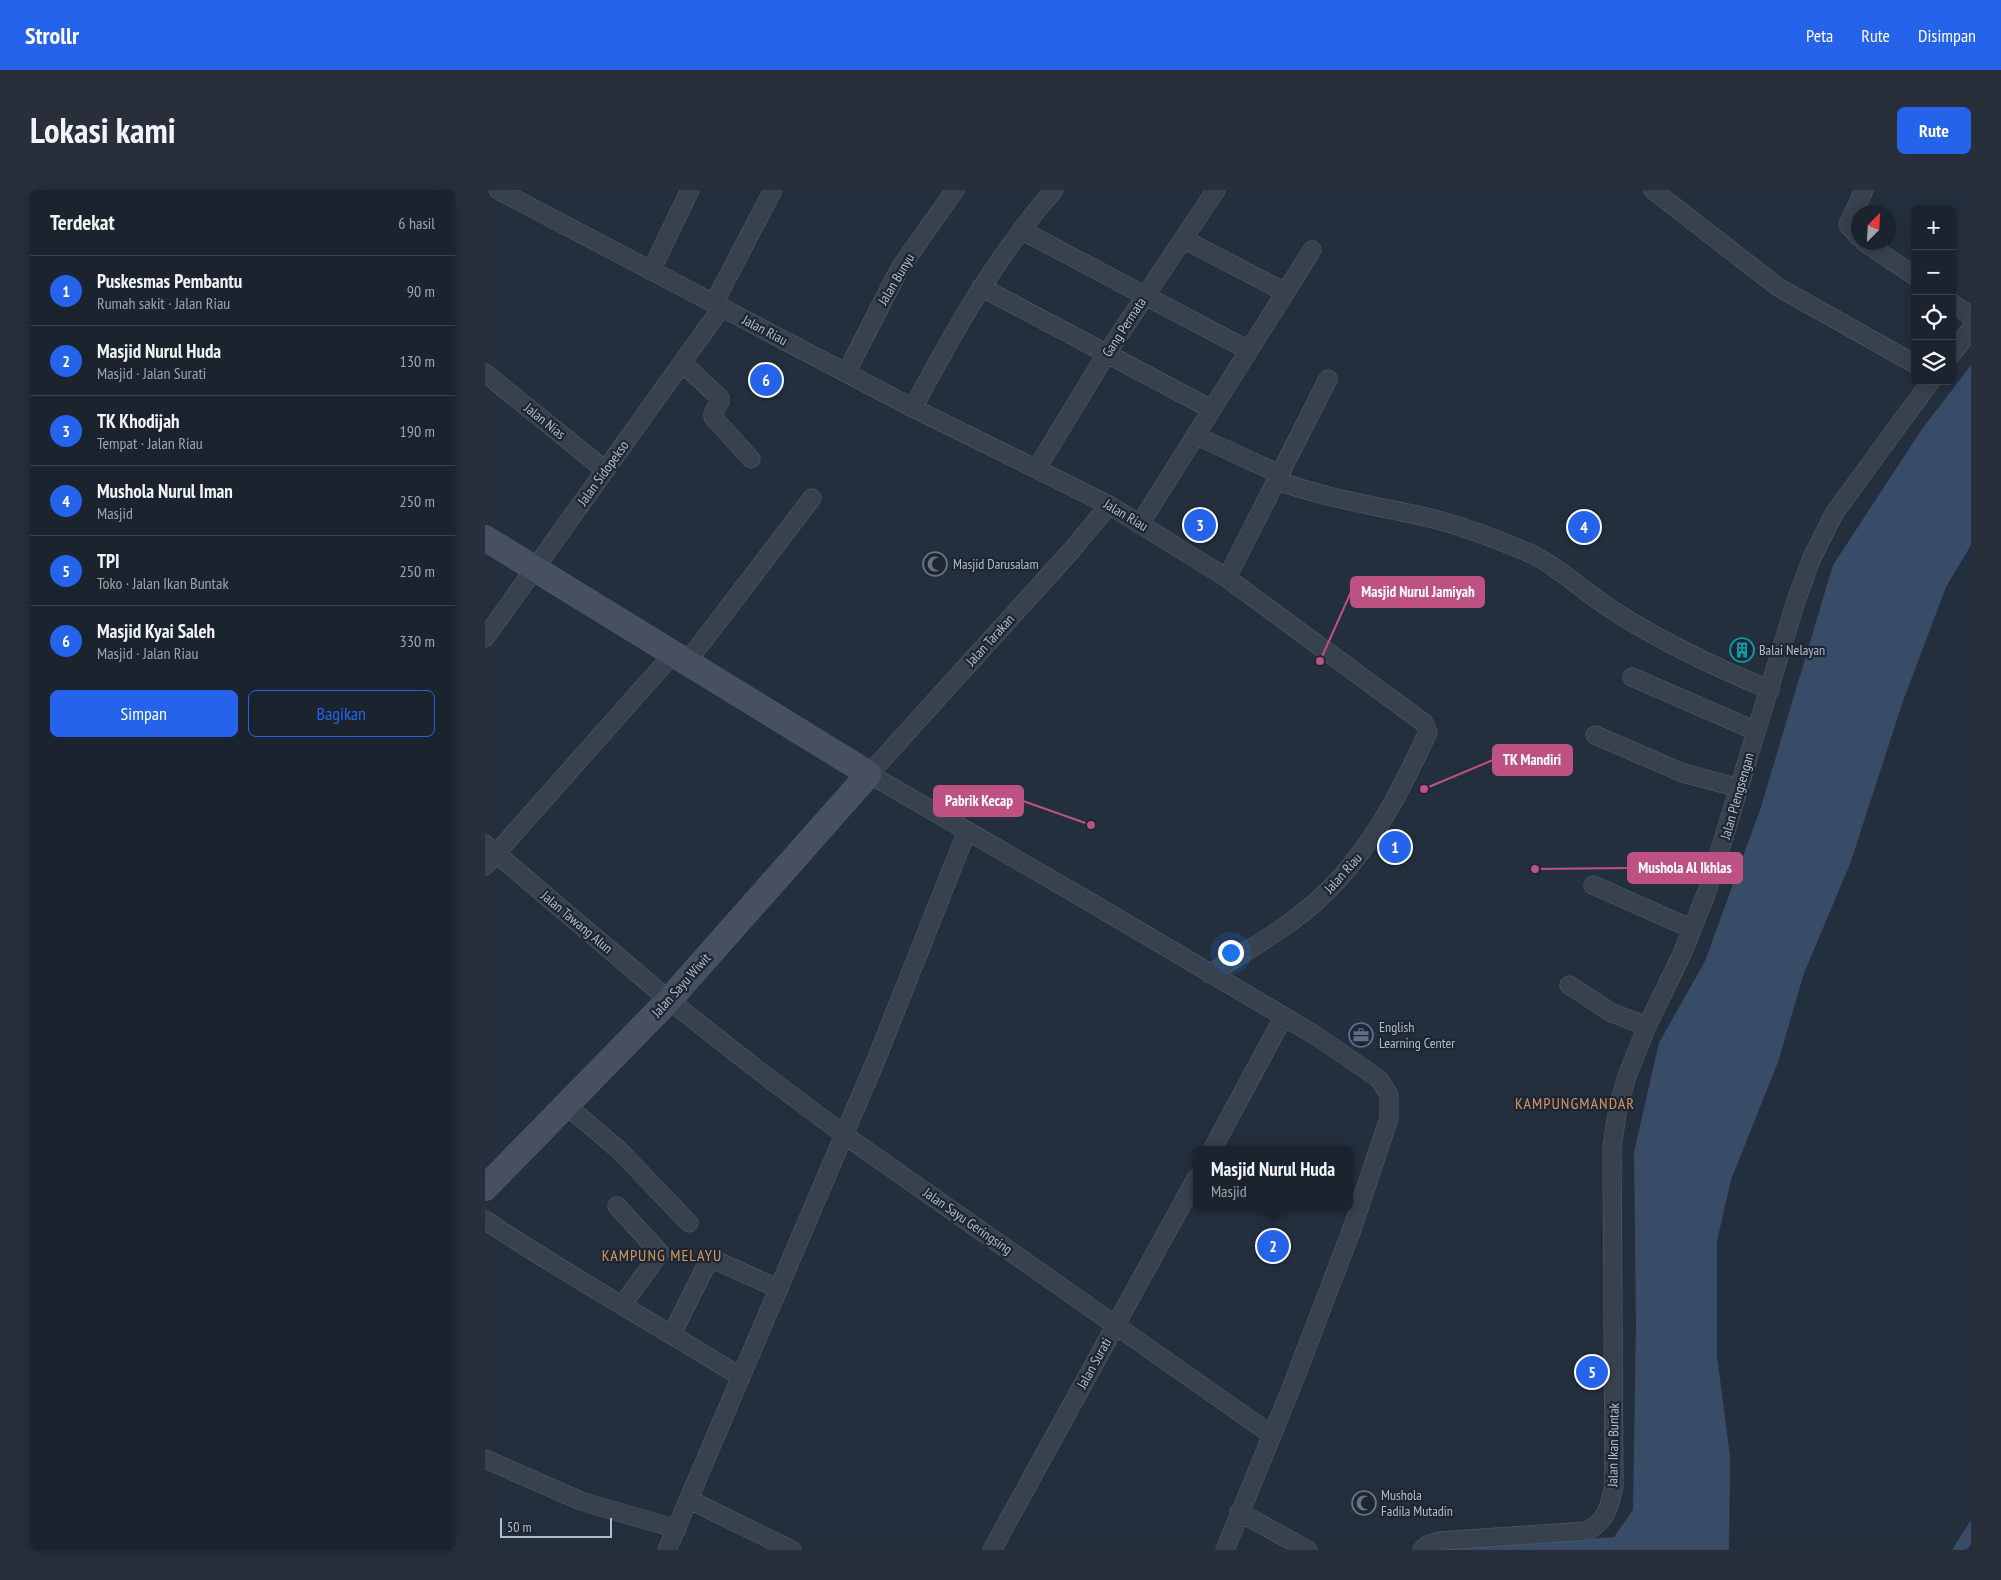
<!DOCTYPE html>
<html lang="id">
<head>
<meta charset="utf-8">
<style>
	:root { --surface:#1b232e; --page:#282f3a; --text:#f1f3f6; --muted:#a0a4aa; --line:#39404a; --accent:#2563eb }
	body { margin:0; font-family:"PT Sans Narrow",sans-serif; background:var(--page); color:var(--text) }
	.controls { position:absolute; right:15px; top:15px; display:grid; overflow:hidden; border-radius:8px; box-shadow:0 2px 12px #0003 }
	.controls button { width:45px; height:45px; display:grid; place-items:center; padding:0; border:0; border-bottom:1px solid var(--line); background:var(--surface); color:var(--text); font:25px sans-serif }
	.compass { position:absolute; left:1366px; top:15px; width:45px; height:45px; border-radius:50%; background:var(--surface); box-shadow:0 2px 12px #0003; rotate:24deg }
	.scale { position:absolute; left:15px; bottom:12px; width:112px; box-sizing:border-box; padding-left:5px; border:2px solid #b4bcc9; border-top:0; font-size:14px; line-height:18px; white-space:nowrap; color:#b4bcc9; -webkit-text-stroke:4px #1d2633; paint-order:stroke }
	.you { position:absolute; left:745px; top:762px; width:18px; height:18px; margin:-12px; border:4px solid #fff; border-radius:50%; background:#1a73e8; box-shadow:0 0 0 8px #1a73e833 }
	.badge { display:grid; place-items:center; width:32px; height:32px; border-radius:50%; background:var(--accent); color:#fff; font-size:16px; font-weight:700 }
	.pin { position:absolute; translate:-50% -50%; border:2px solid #fff; box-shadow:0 1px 5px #0006 }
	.popup { position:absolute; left:708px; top:956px; width:160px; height:65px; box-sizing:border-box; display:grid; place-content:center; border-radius:8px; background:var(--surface); filter:drop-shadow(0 1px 4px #0005); font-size:16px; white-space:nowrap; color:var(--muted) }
	.popup b { font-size:19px; color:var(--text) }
	.popup::after { content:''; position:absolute; left:50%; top:100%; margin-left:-10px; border:10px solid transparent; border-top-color:var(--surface) }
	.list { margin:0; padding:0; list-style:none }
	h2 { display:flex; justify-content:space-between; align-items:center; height:65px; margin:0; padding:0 20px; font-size:21px }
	h2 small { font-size:16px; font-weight:400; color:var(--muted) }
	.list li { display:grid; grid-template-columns:32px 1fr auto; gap:15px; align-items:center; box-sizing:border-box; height:70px; padding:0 20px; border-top:1px solid var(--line) }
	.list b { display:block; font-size:19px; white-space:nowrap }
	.list p { margin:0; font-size:16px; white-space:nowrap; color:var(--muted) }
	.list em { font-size:16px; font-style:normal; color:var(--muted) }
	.actions { display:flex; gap:10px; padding:15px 20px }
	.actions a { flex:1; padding:11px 0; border:1px solid var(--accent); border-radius:8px; text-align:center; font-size:18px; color:var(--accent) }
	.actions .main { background:var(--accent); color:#fff }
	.icon { flex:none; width:28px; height:28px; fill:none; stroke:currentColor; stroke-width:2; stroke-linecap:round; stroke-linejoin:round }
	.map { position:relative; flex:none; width:1486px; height:1360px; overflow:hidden; border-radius:8px }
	header { display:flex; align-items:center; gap:30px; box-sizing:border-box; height:70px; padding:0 25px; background:var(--accent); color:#fff }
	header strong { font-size:24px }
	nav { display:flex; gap:28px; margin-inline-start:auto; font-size:18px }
	.intro { display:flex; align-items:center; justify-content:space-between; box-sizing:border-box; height:120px; padding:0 30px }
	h1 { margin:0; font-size:35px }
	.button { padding:12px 22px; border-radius:8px; background:var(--accent); color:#fff; font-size:18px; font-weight:700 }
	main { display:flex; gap:30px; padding:0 30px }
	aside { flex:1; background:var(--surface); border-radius:8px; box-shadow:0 2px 12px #0003 }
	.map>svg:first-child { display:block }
</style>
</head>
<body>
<header>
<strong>Strollr</strong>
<nav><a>Peta</a><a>Rute</a><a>Disimpan</a></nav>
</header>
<div class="intro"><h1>Lokasi kami</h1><a class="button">Rute</a></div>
<main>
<aside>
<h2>Terdekat<small>6 hasil</small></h2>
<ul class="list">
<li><span class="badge">1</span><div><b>Puskesmas Pembantu</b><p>Rumah sakit · Jalan Riau</p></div><em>90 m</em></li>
<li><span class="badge">2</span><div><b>Masjid Nurul Huda</b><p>Masjid · Jalan Surati</p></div><em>130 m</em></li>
<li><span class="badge">3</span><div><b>TK Khodijah</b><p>Tempat · Jalan Riau</p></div><em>190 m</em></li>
<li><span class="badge">4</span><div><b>Mushola Nurul Iman</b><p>Masjid</p></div><em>250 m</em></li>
<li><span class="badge">5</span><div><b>TPI</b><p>Toko · Jalan Ikan Buntak</p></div><em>250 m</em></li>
<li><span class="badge">6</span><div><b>Masjid Kyai Saleh</b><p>Masjid · Jalan Riau</p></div><em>330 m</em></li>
</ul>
<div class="actions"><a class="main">Simpan</a><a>Bagikan</a></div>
</aside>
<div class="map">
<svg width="1486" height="1360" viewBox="0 0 1486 1360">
	<rect width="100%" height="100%" fill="#242f3e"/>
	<path fill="#394c67" d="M 1486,175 L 1486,355 L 1461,397 L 1418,511 L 1365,674 L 1319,783 L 1293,872 L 1246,990 L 1232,1051 L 1232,1166 L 1245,1266 L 1244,1360 L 951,1360 L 1129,1347 L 1148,1320 L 1151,1134 L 1149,962 L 1174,853 L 1220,771 L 1276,617 L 1348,375 L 1437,239 Z
		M 1486,1330 L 1486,1360 L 1467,1360 Z"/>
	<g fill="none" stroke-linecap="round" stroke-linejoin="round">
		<g stroke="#565f6c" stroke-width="19">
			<path id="street" d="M 13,0 L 428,218 L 624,315 L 742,388 L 939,533 L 943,542 C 915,603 885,662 835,708 C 803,738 762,760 725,784
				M 1168,0 L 1293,97 L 1430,174
				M 536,40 L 763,160
				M 1374,47 L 1363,35 L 1379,0
				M 698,49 L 800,102
				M 1379,52 L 1430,86
				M 166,81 L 205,0
				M 496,97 L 726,219
				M 229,113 L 288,0
				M 1467,113 L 1486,126
				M 1467,164 L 1486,139
				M 197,173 L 235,208 L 235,212 L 228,223 L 228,227 L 266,269
				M 0,183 L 120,280
				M 361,183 L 415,78 L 470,0
				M 428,218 C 469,141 511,66 569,0
				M 710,245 L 794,284
				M 552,278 L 622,163 L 731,0
				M 791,290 C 841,309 894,316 945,328 C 978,336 1011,349 1042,362 C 1073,376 1098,401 1126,419 C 1176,452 1230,477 1285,500
				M 624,315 L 586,361 L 384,584 L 605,712 L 830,845 L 894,889 L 904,905 L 904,928 L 867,1039 L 809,1191 L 740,1360
				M 655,334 L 827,60
				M 742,388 L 843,189
				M 0,448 L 237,117
				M 202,472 L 327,308
				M 1147,487 L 1271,541
				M 1110,545 L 1198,583 L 1254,598
				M 0,654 L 184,810 L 269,877 L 358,944 L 787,1245
				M 0,676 L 188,464
				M 1108,695 L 1207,739
				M 1084,795 L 1127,823 L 1162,836
				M 81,915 L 134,960 L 204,1033
				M 727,960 L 799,826
				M 132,1016 L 175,1063 L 138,1114
				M 0,1030 C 83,1086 171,1134 256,1187
				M 187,1144 L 225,1068 L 294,1099
				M 0,1269 L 96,1311 L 192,1339
				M 205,1310 L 307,1360
				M 754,1322 L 823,1360
				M 182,1360 L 391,870 L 482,641
				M 507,1360 L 712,987
				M 937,1360 L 942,1355 L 954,1351 L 1101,1341 C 1121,1333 1125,1315 1129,1296 L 1127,957 L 1133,918 L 1142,886 L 1162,836 L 1197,764 L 1223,699 L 1311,411 L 1326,370 L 1350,322 L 1446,191"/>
		</g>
		<g stroke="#565f6c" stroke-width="26">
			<path id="secondary" d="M 0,348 L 384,584 L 184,810 L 0,998"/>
		</g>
		<use href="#street" stroke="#38414e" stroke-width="18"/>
		<use href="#secondary" stroke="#465061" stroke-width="25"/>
	</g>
	<defs>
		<g id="mosque-ring" transform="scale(1.25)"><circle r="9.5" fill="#1d2633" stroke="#6b7280" stroke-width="1.5"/><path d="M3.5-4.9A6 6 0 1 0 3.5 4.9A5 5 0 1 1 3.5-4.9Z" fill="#6b7280"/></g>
		<g id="building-ring" transform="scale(1.25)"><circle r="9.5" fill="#1d2633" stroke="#0f9aa8" stroke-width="1.5"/><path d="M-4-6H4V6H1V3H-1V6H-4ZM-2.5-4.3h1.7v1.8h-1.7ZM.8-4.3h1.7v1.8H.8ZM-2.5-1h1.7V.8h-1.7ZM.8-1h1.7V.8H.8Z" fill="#0f9aa8"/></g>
		<g id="office-ring" transform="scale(1.25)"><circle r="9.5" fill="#1d2633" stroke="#5c6f8a" stroke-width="1.5"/><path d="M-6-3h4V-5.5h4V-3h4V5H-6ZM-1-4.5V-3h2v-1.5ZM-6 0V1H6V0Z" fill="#5c6f8a"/></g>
	</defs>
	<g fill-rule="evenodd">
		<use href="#mosque-ring" x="450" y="374"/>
		<use href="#building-ring" x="1257" y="460"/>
		<use href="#office-ring" x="876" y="845"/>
		<use href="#mosque-ring" x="879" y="1313"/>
	</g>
	<g text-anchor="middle" stroke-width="4.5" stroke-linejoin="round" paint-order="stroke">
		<g font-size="14" fill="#b4bcc9" stroke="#1d2633">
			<text transform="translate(411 89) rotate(-59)" y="5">Jalan Bunyu</text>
			<text transform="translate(639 137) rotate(-57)" y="5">Gang Permata</text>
			<text transform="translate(280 140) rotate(28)" y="5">Jalan Riau</text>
			<text transform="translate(60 231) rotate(39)" y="5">Jalan Nias</text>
			<text transform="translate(118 283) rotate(-54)" y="5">Jalan Sidopekso</text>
			<text transform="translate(641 325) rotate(31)" y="5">Jalan Riau</text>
			<text transform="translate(505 450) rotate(-48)" y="5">Jalan Tarakan</text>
			<text transform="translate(1252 606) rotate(-74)" y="5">Jalan Plengsengan</text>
			<text transform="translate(858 683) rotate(-48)" y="5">Jalan Riau</text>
			<text transform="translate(92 732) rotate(40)" y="5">Jalan Tawang Alun</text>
			<text transform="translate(196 795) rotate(-48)" y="5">Jalan Sayu Wiwit</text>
			<text transform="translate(483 1031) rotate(35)" y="5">Jalan Sayu Geringsing</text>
			<text transform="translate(609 1173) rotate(-61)" y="5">Jalan Surati</text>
			<text transform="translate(1128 1255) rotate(-89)" y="5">Jalan Ikan Buntak</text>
		</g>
		<g font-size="14" fill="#b4bcc9" stroke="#1d2633" text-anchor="start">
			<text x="468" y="379">Masjid Darusalam</text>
			<text x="1274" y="465">Balai Nelayan</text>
			<text x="894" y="842">English<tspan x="894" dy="16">Learning Center</tspan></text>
			<text x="896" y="1310">Mushola<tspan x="896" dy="16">Fadila Mutadin</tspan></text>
		</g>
		<g font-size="16" letter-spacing="1" fill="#d59563" stroke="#1d2633">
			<text x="1090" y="919">KAMPUNGMANDAR</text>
			<text x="177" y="1071">KAMPUNG MELAYU</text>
		</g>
	</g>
	<path fill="none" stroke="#bd5182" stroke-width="2" d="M835 471L866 402M939 599L1008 570M606 635L538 611M1050 679L1143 678"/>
	<g fill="#bd5182" stroke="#1d2633" stroke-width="2">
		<circle cx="835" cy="471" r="5"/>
		<circle cx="939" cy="599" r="5"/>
		<circle cx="606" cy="635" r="5"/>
		<circle cx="1050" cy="679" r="5"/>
	</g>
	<g fill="#bd5182" stroke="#bd5182" stroke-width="2">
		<rect x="866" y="387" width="133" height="30" rx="5"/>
		<rect x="1008" y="555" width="79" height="30" rx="5"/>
		<rect x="449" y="596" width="89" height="30" rx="5"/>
		<rect x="1143" y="663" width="114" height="30" rx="5"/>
	</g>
	<g font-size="15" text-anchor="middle" font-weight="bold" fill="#fff">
		<text x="933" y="407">Masjid Nurul Jamiyah</text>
		<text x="1047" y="575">TK Mandiri</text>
		<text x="494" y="616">Pabrik Kecap</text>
		<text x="1200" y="683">Mushola Al Ikhlas</text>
	</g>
</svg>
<div class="controls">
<button>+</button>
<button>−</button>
<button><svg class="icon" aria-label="locate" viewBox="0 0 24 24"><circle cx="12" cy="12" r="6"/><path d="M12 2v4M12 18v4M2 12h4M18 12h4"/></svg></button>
<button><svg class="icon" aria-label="layers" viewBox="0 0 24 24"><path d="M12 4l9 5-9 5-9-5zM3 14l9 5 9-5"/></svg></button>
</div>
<svg class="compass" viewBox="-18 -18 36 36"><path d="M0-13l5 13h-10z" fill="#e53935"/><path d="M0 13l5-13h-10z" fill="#a0a4aa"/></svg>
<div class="scale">50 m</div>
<div class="you"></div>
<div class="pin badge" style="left:910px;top:657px">1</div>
<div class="pin badge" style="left:788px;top:1056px">2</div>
<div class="popup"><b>Masjid Nurul Huda</b>Masjid</div>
<div class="pin badge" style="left:715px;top:335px">3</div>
<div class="pin badge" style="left:1099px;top:337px">4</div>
<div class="pin badge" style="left:1107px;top:1182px">5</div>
<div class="pin badge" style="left:281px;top:190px">6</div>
</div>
</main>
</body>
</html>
